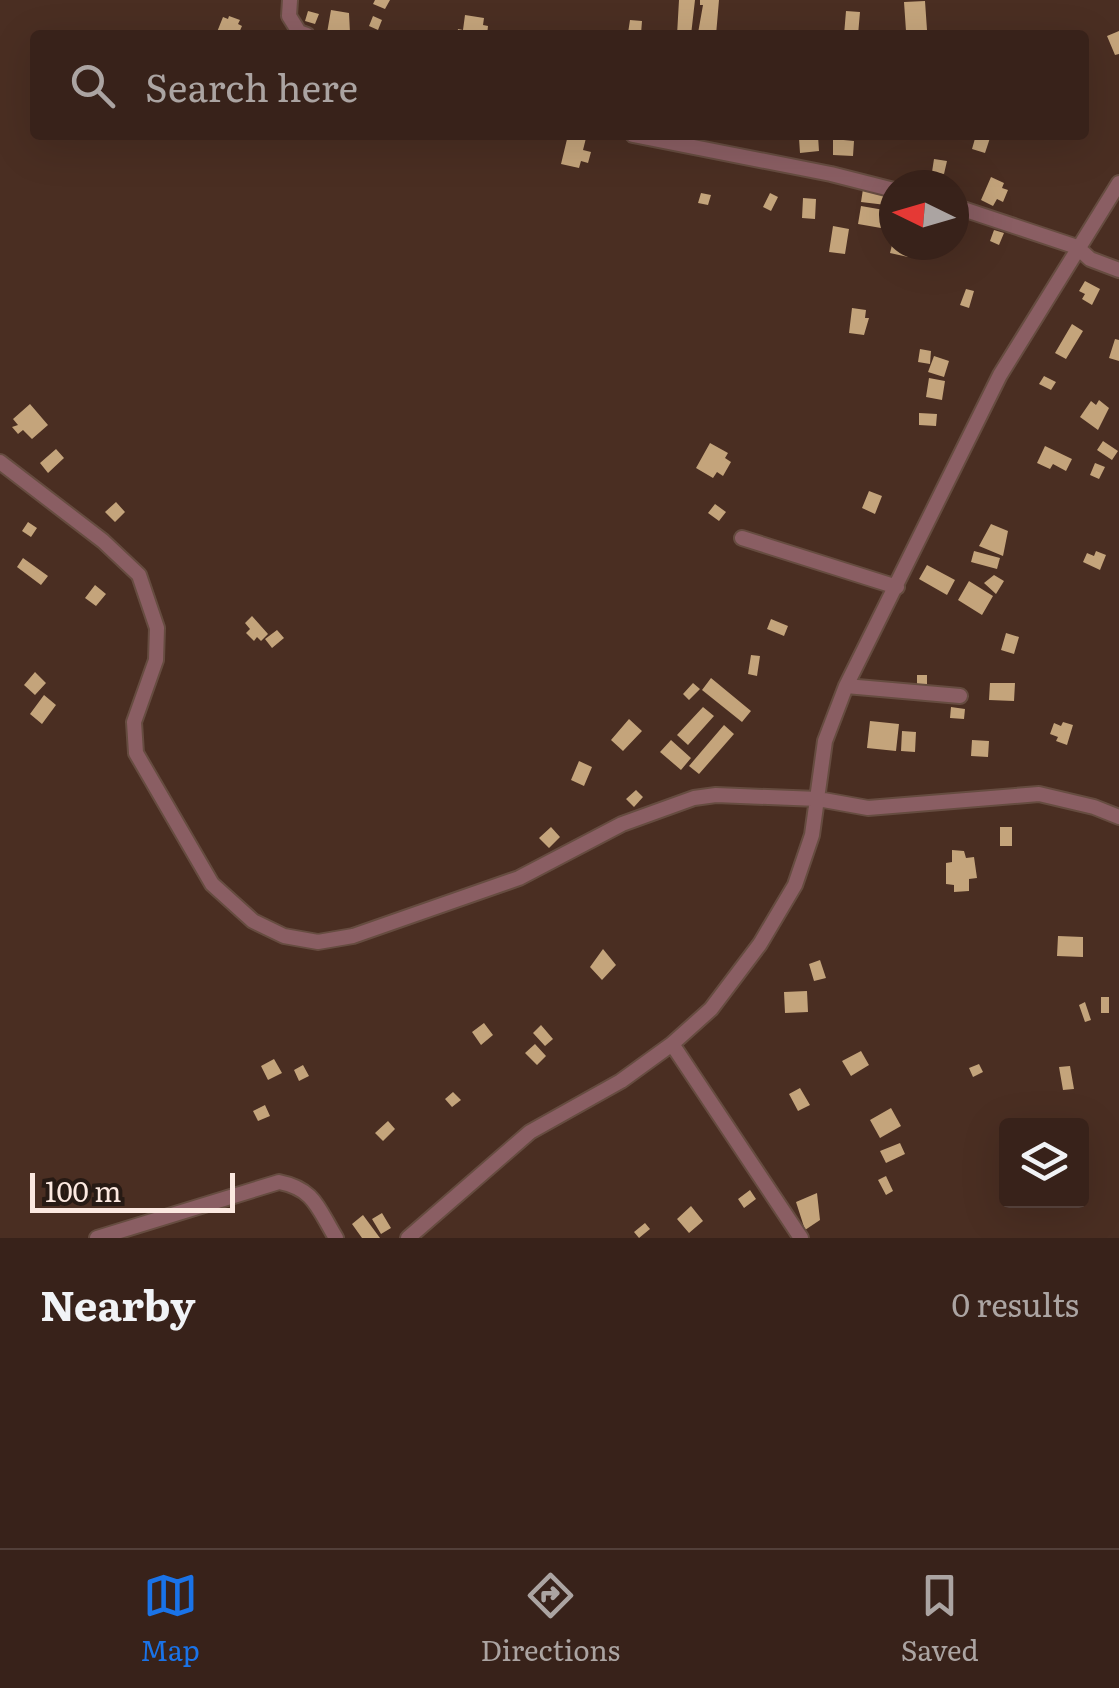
<!DOCTYPE html>
<html lang="en">
<head>
<meta charset="utf-8">
<style>
	:root { --surface:#38221a; --page:#3f2a23; --text:#f1f3f6; --muted:#aba4a2; --line:#523f39; --accent:#1a73e8 }
	body { margin:0; font-family:Literata,serif; background:var(--page); color:var(--text) }
	.controls { position:absolute; right:30px; bottom:30px; display:grid; overflow:hidden; border-radius:10px; box-shadow:0 10px 40px #0002 }
	.controls button { width:90px; height:90px; display:grid; place-items:center; padding:0; border:0; border-bottom:2px solid var(--line); background:var(--surface); color:var(--text); font:50px sans-serif }
	.compass { position:absolute; left:879px; top:170px; width:90px; height:90px; border-radius:50%; background:var(--surface); box-shadow:0 10px 40px #0002; rotate:275deg }
	.scale { position:absolute; left:30px; bottom:25px; width:205px; box-sizing:border-box; padding-left:10px; border:5px solid #fbe8e0; border-top:0; font-size:28px; line-height:35px; white-space:nowrap; color:#fbe8e0; -webkit-text-stroke:8px #271a14; paint-order:stroke }
	.list { margin:0; padding:0; list-style:none }
	h2 { display:flex; justify-content:space-between; align-items:center; height:130px; margin:0; padding:0 40px; font-size:42px }
	h2 small { font-size:32px; font-weight:400; color:var(--muted) }
	.icon { flex:none; width:55px; height:55px; fill:none; stroke:currentColor; stroke-width:2; stroke-linecap:round; stroke-linejoin:round }
	.map { position:relative; flex:none; width:1119px; height:1238px; overflow:hidden }
	.search { position:absolute; background:var(--surface); box-shadow:0 10px 40px #0002; left:30px; right:30px; top:30px; height:110px; display:flex; align-items:center; gap:25px; box-sizing:border-box; padding:0 35px; border-radius:10px; color:var(--muted); font-size:38px }
	.sheet { height:310px; background:var(--surface) }
	nav { display:flex; justify-content:space-around; align-items:center; box-sizing:border-box; height:140px; border-top:2px solid var(--line); background:var(--surface); font-size:28px; color:var(--muted) }
	nav a { display:grid; justify-items:center; gap:5px }
	nav .on { color:var(--accent) }
	.map>svg:first-child { display:block }
</style>
</head>
<body>
<div class="map">
<svg width="1119" height="1238" viewBox="0 0 1119 1238">
	<rect width="100%" height="100%" fill="#4a2e22"/>
	<path fill="#c4a47b" d="M 375,0 L 390,0 L 385,9 L 373,4 Z
		M 679,0 L 695,0 L 691,35 L 677,35 Z
		M 700,0 L 719,0 L 716,35 L 698,33 L 703,5 L 700,5 Z
		M 925,1 L 927,30 L 906,31 L 904,2 Z
		M 331,10 L 349,13 L 350,33 L 327,33 Z
		M 308,11 L 319,14 L 315,24 L 305,21 Z
		M 846,11 L 860,12 L 858,35 L 844,35 Z
		M 465,15 L 484,18 L 483,25 L 488,26 L 487,35 L 457,35 L 458,29 L 463,30 Z
		M 229,16 L 240,20 L 238,24 L 242,26 L 238,35 L 217,32 L 223,17 L 228,19 Z
		M 373,16 L 382,20 L 378,30 L 369,26 Z
		M 630,20 L 642,21 L 641,34 L 628,33 Z
		M 1119,31 L 1119,54 L 1115,55 L 1107,36 Z
		M 568,135 L 586,138 L 583,150 L 591,152 L 588,163 L 581,161 L 579,168 L 561,164 Z
		M 976,135 L 990,138 L 985,153 L 972,149 Z
		M 818,136 L 819,151 L 800,153 L 799,138 Z
		M 833,139 L 854,141 L 853,156 L 833,155 Z
		M 934,159 L 947,161 L 944,174 L 932,172 Z
		M 991,177 L 1004,183 L 1002,188 L 1008,190 L 1003,202 L 997,199 L 993,206 L 981,200 Z
		M 863,189 L 887,192 L 886,205 L 861,202 Z
		M 701,193 L 711,195 L 708,205 L 698,203 Z
		M 770,193 L 778,197 L 771,211 L 763,207 Z
		M 803,198 L 816,199 L 815,219 L 802,218 Z
		M 861,206 L 884,210 L 881,228 L 858,224 Z
		M 833,226 L 849,229 L 845,254 L 829,252 Z
		M 994,230 L 1004,233 L 999,245 L 990,241 Z
		M 892,245 L 910,245 L 908,257 L 890,253 Z
		M 1085,281 L 1100,289 L 1092,305 L 1082,299 L 1085,294 L 1079,291 Z
		M 966,289 L 974,291 L 969,308 L 960,305 Z
		M 852,308 L 866,310 L 865,318 L 869,318 L 864,335 L 849,333 Z
		M 1072,324 L 1083,331 L 1066,359 L 1055,353 Z
		M 1115,339 L 1119,340 L 1119,361 L 1109,358 Z
		M 920,349 L 931,351 L 930,364 L 918,362 Z
		M 934,356 L 949,361 L 944,377 L 928,372 Z
		M 1044,376 L 1056,382 L 1051,390 L 1039,384 Z
		M 929,378 L 945,381 L 942,400 L 926,397 Z
		M 1099,400 L 1109,408 L 1098,430 L 1080,417 L 1091,401 L 1096,405 Z
		M 30,404 L 48,425 L 32,439 L 23,430 L 18,434 L 12,427 L 18,425 L 13,419 Z
		M 919,413 L 937,414 L 936,426 L 919,425 Z
		M 1103,441 L 1118,451 L 1112,460 L 1097,450 Z
		M 710,443 L 728,453 L 725,458 L 731,462 L 723,476 L 717,472 L 713,478 L 696,468 Z
		M 1045,446 L 1072,459 L 1066,471 L 1053,464 L 1050,469 L 1037,463 Z
		M 56,449 L 64,458 L 48,473 L 40,463 Z
		M 1095,463 L 1105,467 L 1099,479 L 1090,475 Z
		M 869,491 L 882,496 L 875,514 L 862,508 Z
		M 116,502 L 125,512 L 115,522 L 105,512 Z
		M 715,504 L 726,512 L 719,521 L 708,513 Z
		M 28,522 L 37,528 L 31,537 L 22,531 Z
		M 991,524 L 1008,531 L 1003,556 L 979,546 Z
		M 974,551 L 1000,558 L 997,569 L 971,562 Z
		M 1096,551 L 1106,555 L 1100,570 L 1083,562 L 1087,553 L 1094,556 Z
		M 23,558 L 48,576 L 41,585 L 17,567 Z
		M 927,565 L 955,580 L 947,595 L 919,579 Z
		M 994,575 L 1004,581 L 996,594 L 984,583 Z
		M 969,581 L 993,596 L 982,615 L 958,600 Z
		M 95,585 L 106,594 L 96,606 L 85,598 Z
		M 252,616 L 268,634 L 261,641 L 257,637 L 254,641 L 246,633 L 250,629 L 245,623 Z
		M 771,619 L 788,626 L 784,636 L 767,629 Z
		M 277,630 L 284,638 L 272,648 L 265,639 Z
		M 1006,633 L 1019,637 L 1014,654 L 1001,650 Z
		M 751,655 L 760,656 L 757,676 L 748,674 Z
		M 35,672 L 46,683 L 35,695 L 24,685 Z
		M 917,675 L 927,675 L 927,689 L 917,689 Z
		M 711,678 L 751,711 L 742,722 L 702,690 Z
		M 693,683 L 700,689 L 689,700 L 683,694 Z
		M 990,683 L 1015,683 L 1014,701 L 989,700 Z
		M 44,695 L 56,705 L 42,724 L 30,714 Z
		M 703,707 L 714,716 L 688,745 L 677,735 Z
		M 951,707 L 965,709 L 964,719 L 950,718 Z
		M 629,719 L 642,731 L 623,751 L 611,740 Z
		M 870,721 L 899,724 L 896,751 L 867,748 Z
		M 1063,722 L 1073,725 L 1067,745 L 1056,741 L 1058,737 L 1050,734 L 1054,723 L 1061,726 Z
		M 724,725 L 734,734 L 699,774 L 689,766 Z
		M 902,731 L 916,732 L 915,752 L 901,751 Z
		M 671,740 L 691,758 L 681,770 L 660,752 Z
		M 972,740 L 989,741 L 988,757 L 971,756 Z
		M 579,761 L 592,767 L 584,786 L 571,780 Z
		M 636,790 L 643,797 L 634,807 L 626,799 Z
		M 551,827 L 560,837 L 549,848 L 539,838 Z
		M 1000,827 L 1012,827 L 1012,846 L 1000,846 Z
		M 952,850 L 964,851 L 966,858 L 974,857 L 977,878 L 969,879 L 969,891 L 954,892 L 954,885 L 946,884 L 946,863 L 952,862 Z
		M 1058,936 L 1083,937 L 1083,957 L 1057,956 Z
		M 603,949 L 616,965 L 602,980 L 590,967 Z
		M 820,960 L 826,978 L 814,981 L 809,964 Z
		M 807,991 L 808,1012 L 785,1013 L 784,992 Z
		M 1101,997 L 1109,997 L 1109,1013 L 1101,1013 Z
		M 1085,1002 L 1091,1020 L 1085,1022 L 1079,1005 Z
		M 484,1023 L 493,1035 L 481,1045 L 472,1032 Z
		M 541,1025 L 553,1039 L 545,1046 L 533,1033 Z
		M 535,1044 L 546,1056 L 537,1065 L 525,1053 Z
		M 861,1051 L 869,1065 L 851,1076 L 842,1061 Z
		M 274,1059 L 282,1073 L 268,1080 L 261,1066 Z
		M 979,1064 L 983,1072 L 973,1077 L 969,1068 Z
		M 303,1065 L 309,1076 L 299,1081 L 294,1070 Z
		M 1070,1066 L 1074,1089 L 1063,1090 L 1059,1067 Z
		M 800,1088 L 810,1105 L 798,1111 L 789,1094 Z
		M 453,1092 L 461,1100 L 452,1107 L 445,1099 Z
		M 265,1105 L 270,1116 L 258,1121 L 253,1111 Z
		M 891,1108 L 901,1126 L 880,1138 L 870,1120 Z
		M 388,1121 L 395,1129 L 383,1141 L 375,1133 Z
		M 900,1143 L 905,1154 L 886,1163 L 880,1151 Z
		M 886,1176 L 893,1191 L 886,1195 L 878,1180 Z
		M 750,1190 L 756,1199 L 744,1208 L 738,1199 Z
		M 817,1193 L 820,1220 L 805,1230 L 796,1202 Z
		M 691,1206 L 703,1221 L 689,1233 L 677,1219 Z
		M 382,1213 L 391,1228 L 381,1234 L 372,1219 Z
		M 363,1215 L 380,1238 L 362,1238 L 352,1224 Z
		M 645,1223 L 650,1229 L 639,1238 L 634,1232 Z"/>
	<g fill="none" stroke-linecap="round" stroke-linejoin="round">
		<g stroke="#664c40" stroke-width="18">
			<path id="minor" d="M 290,0 L 289,16 L 299,32 L 307,35
				M 633,135 L 831,174 L 894,190
				M 954,206 L 1077,247 L 1090,259 L 1119,270
				M 0,462 L 103,541 L 139,575 L 157,628 L 156,660 L 134,722 L 136,753 L 212,884 L 253,921 L 284,936 L 318,942 L 353,936 L 519,878 L 622,824 L 694,798 L 716,795 L 818,799 L 868,808 L 1039,794 L 1094,807 L 1119,817
				M 742,538 L 897,587
				M 846,686 L 960,696
				M 672,1044 L 801,1238
				M 97,1238 L 279,1182 C 315,1189 318,1209 336,1238
				M 408,1238 L 530,1132 L 621,1081 L 672,1044 L 711,1009 L 760,944 L 795,885 L 812,835 L 825,741 L 846,686 L 1000,375 L 1119,183"/>
		</g>
		<use href="#minor" stroke="#8a5e63" stroke-width="14"/>
	</g>
</svg>
<div class="controls">
<button><svg class="icon" aria-label="layers" viewBox="0 0 24 24"><path d="M12 4l9 5-9 5-9-5zM3 14l9 5 9-5"/></svg></button>
</div>
<svg class="compass" viewBox="-18 -18 36 36"><path d="M0-13l5 13h-10z" fill="#e53935"/><path d="M0 13l5-13h-10z" fill="#aba4a2"/></svg>
<div class="scale">100 m</div>
<div class="search"><svg class="icon" aria-label="search" viewBox="0 0 24 24"><circle cx="10" cy="10" r="6"/><path d="M15 15l6 6"/></svg>Search here</div>
</div>
<section class="sheet">
<h2>Nearby<small>0 results</small></h2>
<ul class="list">
</ul>
</section>
<nav>
<a class="on"><svg class="icon" aria-label="map" viewBox="0 0 24 24"><path d="M3 6l6-2 6 2 6-2v14l-6 2-6-2-6 2zM9 4v14M15 6v14"/></svg>Map</a>
<a><svg class="icon" aria-label="directions" viewBox="0 0 24 24"><path d="M12 3l9 9-9 9-9-9zM9 14v-3h6M13 9l2 2-2 2"/></svg>Directions</a>
<a><svg class="icon" aria-label="saved" viewBox="0 0 24 24"><path d="M7 4h10v16l-5-4-5 4z"/></svg>Saved</a>
</nav>
</body>
</html>
